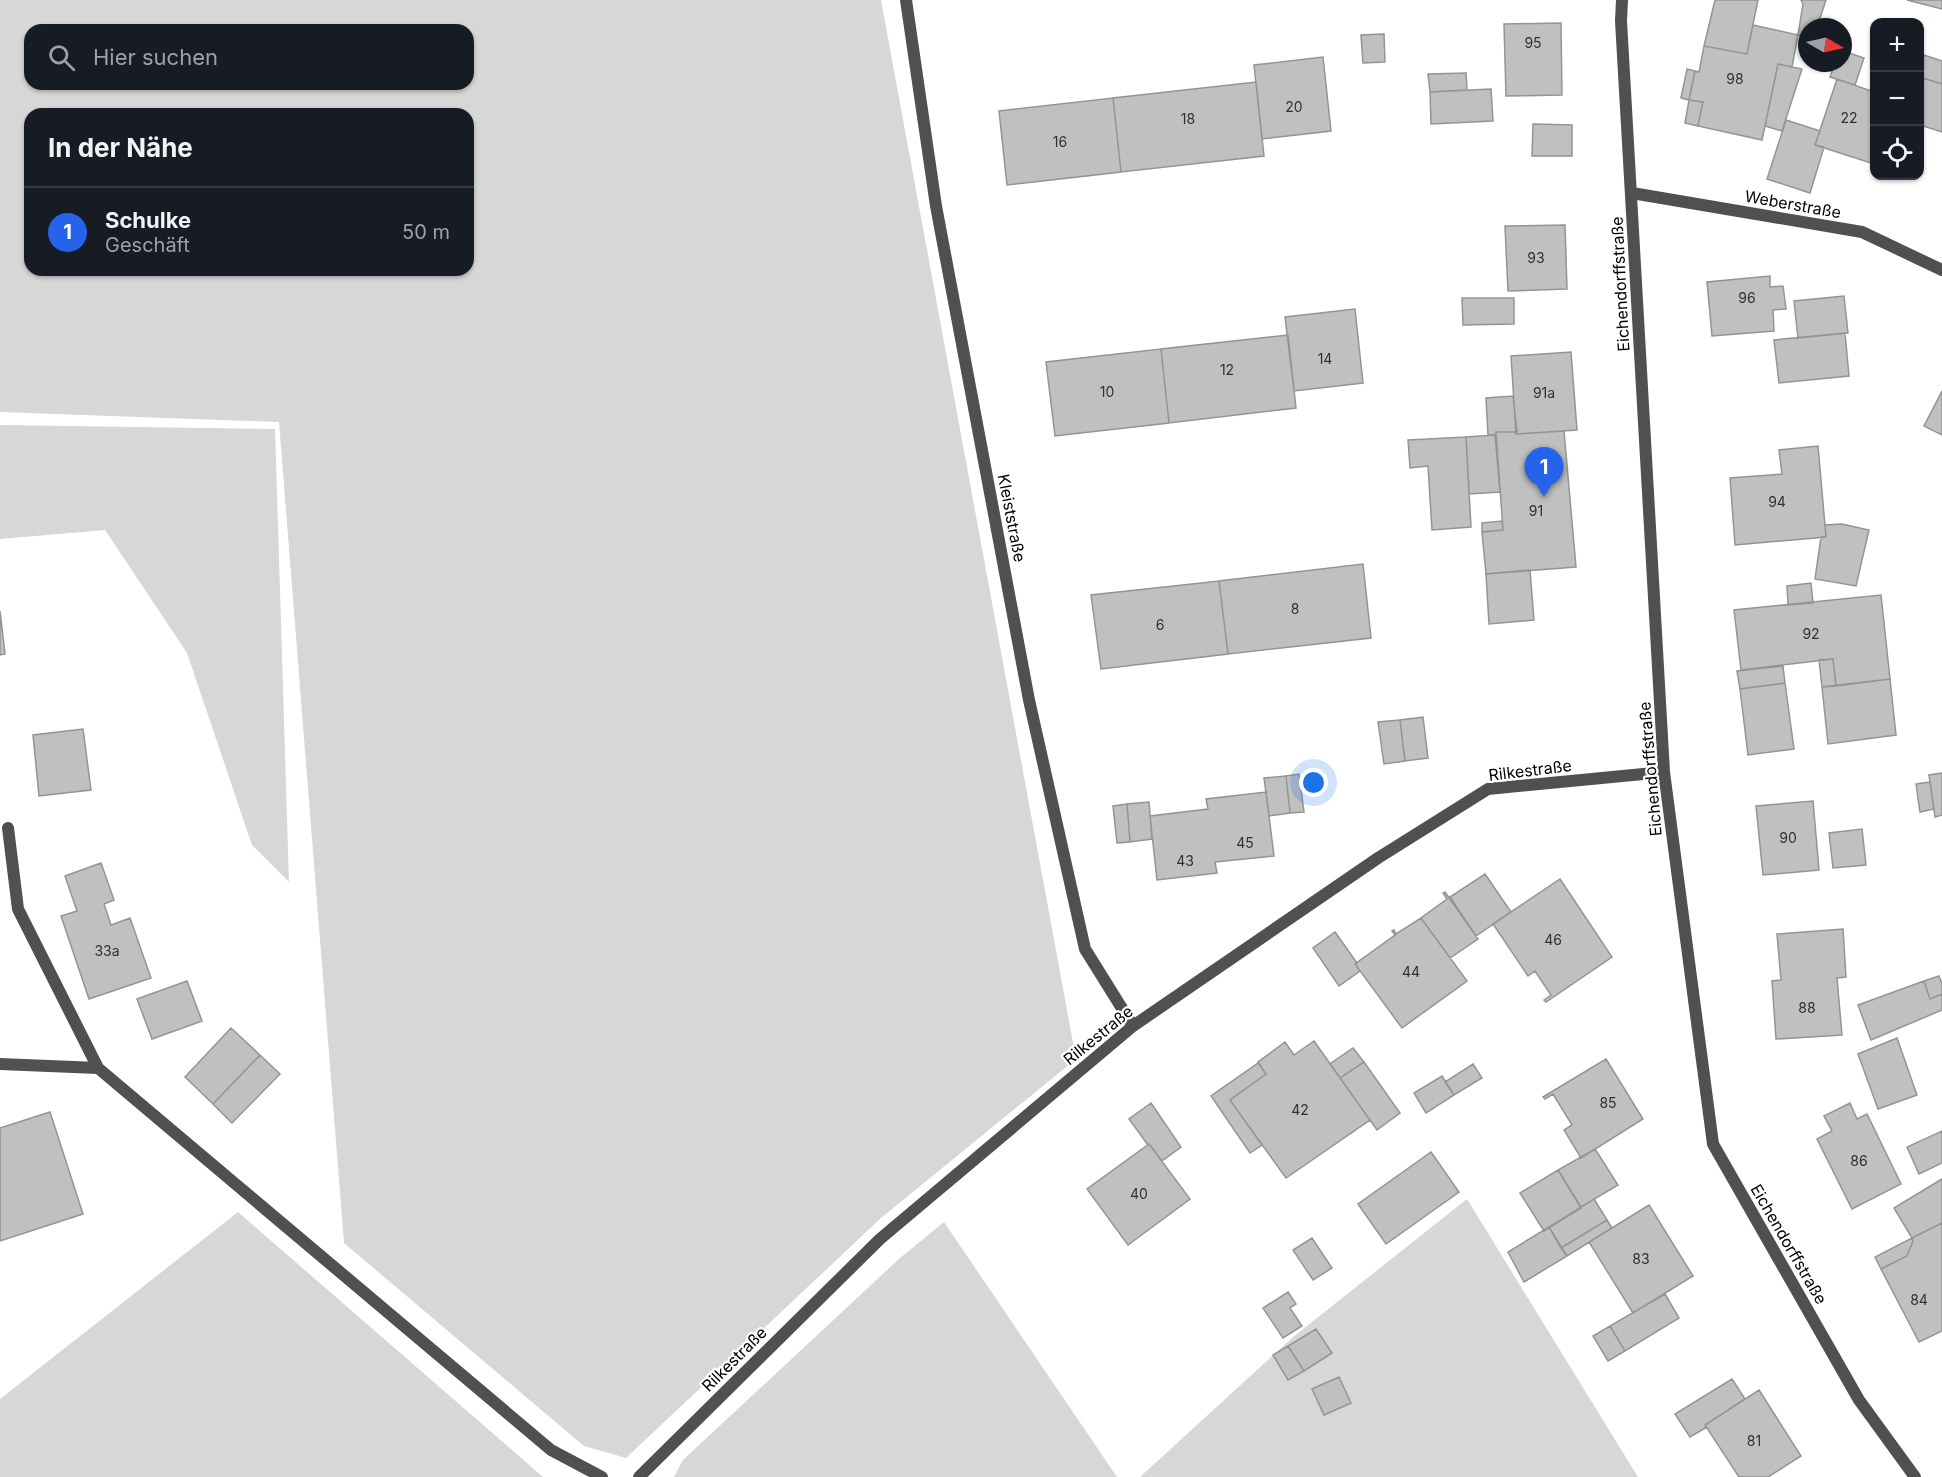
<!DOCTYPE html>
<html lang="de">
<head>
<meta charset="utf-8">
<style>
	:root { --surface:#171b24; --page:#20242c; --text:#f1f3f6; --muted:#9ea1a6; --line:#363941; --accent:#2563eb }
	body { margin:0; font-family:Inter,sans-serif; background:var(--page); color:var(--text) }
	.controls { position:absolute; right:18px; top:18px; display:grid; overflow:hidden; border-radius:12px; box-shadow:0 2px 4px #0004 }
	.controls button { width:54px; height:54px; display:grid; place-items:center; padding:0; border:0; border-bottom:2px solid var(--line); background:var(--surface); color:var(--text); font:30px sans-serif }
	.compass { position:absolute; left:1798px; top:18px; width:54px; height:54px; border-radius:50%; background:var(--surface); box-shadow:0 2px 4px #0004; rotate:99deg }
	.you { position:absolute; left:1314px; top:783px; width:21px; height:21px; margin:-15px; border:4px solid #fff; border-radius:50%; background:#1a73e8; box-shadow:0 0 0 9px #1a73e833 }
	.badge { display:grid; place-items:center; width:39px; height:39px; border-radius:50%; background:var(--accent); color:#fff; font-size:20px; font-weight:700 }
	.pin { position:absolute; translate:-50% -50px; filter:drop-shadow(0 2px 3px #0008) }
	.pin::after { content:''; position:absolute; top:32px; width:21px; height:18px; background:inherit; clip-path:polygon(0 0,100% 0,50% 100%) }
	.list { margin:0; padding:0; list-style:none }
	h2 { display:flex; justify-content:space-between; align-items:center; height:78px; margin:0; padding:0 24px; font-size:26px }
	h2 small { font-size:20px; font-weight:400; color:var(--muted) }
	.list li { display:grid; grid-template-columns:39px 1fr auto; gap:18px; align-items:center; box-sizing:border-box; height:90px; padding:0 24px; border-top:2px solid var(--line) }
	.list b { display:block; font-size:22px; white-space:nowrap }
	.list p { margin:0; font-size:20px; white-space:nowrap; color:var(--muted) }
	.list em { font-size:20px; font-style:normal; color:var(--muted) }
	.icon { flex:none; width:33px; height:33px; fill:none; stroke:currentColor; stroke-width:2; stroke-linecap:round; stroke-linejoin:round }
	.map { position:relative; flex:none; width:1942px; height:1477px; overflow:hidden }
	.search { position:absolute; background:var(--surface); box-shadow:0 2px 4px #0004; left:24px; top:24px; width:450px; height:66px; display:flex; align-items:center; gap:15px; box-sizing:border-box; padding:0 21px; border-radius:18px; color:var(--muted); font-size:22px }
	.panel { position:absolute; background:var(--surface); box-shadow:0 2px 4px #0004; left:24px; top:108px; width:450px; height:168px; border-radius:18px }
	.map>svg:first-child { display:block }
</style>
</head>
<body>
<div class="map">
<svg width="1942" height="1477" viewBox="0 0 1942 1477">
	<rect width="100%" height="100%" fill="#fff"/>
	<path fill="#d7d7d7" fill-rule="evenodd" d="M 0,0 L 881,0 L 1076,1059 L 881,1218 L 626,1458 L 584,1446 L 344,1243 L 279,422 L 0,412 ZM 30,30 L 468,30 L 468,84 L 30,84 ZM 30,114 L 468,114 L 468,270 L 30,270 Z
		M 0,425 L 275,429 L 289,882 L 252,845 L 187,653 L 105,530 L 0,539 Z
		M 1467,1199 L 1638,1477 L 1140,1477 L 1293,1337 Z
		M 238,1212 L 543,1477 L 0,1477 L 0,1399 Z
		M 944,1222 L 1117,1477 L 674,1477 L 683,1460 L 900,1258 Z"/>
	<path fill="#c0c0c0" stroke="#949494" stroke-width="1.5" d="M 1715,0 L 1758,0 L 1747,54 L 1704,46 Z
		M 1801,0 L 1826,0 L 1817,27 L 1807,27 L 1807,37 L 1798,35 L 1803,4 Z
		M 1907,0 L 1942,0 L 1942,9 Z
		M 1561,23 L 1562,95 L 1506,96 L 1504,24 Z
		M 1753,25 L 1798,35 L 1792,67 L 1778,64 L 1762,140 L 1698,126 L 1703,102 L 1689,100 L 1695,71 L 1699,72 L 1704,46 L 1747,54 Z
		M 1384,34 L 1385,62 L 1363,63 L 1361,35 Z
		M 1843,51 L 1864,58 L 1855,85 L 1830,77 L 1835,63 L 1843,63 Z
		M 1924,55 L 1942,61 L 1942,84 L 1920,77 L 1920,69 Z
		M 1323,57 L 1331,131 L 1262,139 L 1254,65 Z
		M 1778,64 L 1802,69 L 1782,131 L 1765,126 Z
		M 1687,69 L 1695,71 L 1689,100 L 1681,98 Z
		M 1466,73 L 1467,90 L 1430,92 L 1428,74 Z
		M 1920,77 L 1942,84 L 1942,132 L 1920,125 Z
		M 1837,79 L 1874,92 L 1874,164 L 1815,145 Z
		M 1256,82 L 1264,156 L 1121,172 L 1113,98 Z
		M 1491,89 L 1493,121 L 1431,124 L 1430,92 Z
		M 1113,98 L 1121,172 L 1007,185 L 999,111 Z
		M 1689,100 L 1703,102 L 1698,126 L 1685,123 Z
		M 1786,120 L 1820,131 L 1815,145 L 1824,147 L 1810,193 L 1767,179 Z
		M 1533,124 L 1572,125 L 1572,156 L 1532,156 Z
		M 1565,225 L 1567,289 L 1508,291 L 1505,226 Z
		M 1770,276 L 1770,287 L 1783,286 L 1786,309 L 1773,310 L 1774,331 L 1712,336 L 1707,282 Z
		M 1844,296 L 1848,333 L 1798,338 L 1794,301 Z
		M 1462,298 L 1514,298 L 1514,324 L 1463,325 Z
		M 1355,309 L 1363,383 L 1294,391 L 1285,317 Z
		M 1845,333 L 1849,376 L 1779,383 L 1774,340 Z
		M 1288,335 L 1296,408 L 1169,423 L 1161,349 Z
		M 1161,349 L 1169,423 L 1055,436 L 1046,362 Z
		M 1571,352 L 1577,430 L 1516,434 L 1511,356 Z
		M 1942,391 L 1942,435 L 1924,426 Z
		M 1513,396 L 1517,432 L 1496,432 L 1495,435 L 1488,435 L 1486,398 Z
		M 1564,431 L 1576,567 L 1486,574 L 1482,532 L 1503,530 L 1496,432 L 1517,432 L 1516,434 Z
		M 1495,435 L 1500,492 L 1469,494 L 1466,437 Z
		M 1466,437 L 1471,527 L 1432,530 L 1428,466 L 1410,468 L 1408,440 Z
		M 1818,446 L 1826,537 L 1735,545 L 1730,478 L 1782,474 L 1779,450 Z
		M 1502,521 L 1503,530 L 1482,532 L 1482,523 Z
		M 1842,524 L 1869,530 L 1856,586 L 1815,579 L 1821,537 L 1826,537 L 1825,525 Z
		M 1363,564 L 1371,638 L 1228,654 L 1219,581 Z
		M 1530,570 L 1534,620 L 1489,624 L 1486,574 Z
		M 1219,581 L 1228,654 L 1101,669 L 1091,595 Z
		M 1811,583 L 1813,603 L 1788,605 L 1787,586 Z
		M 1881,595 L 1890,679 L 1836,686 L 1833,659 L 1741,670 L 1734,610 Z
		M 0,611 L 5,654 L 0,655 Z
		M 1833,659 L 1836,686 L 1822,687 L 1819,660 Z
		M 1783,666 L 1785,683 L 1740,689 L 1737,671 Z
		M 1890,679 L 1896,735 L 1828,744 L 1822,687 Z
		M 1785,683 L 1794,749 L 1748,755 L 1740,689 Z
		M 1423,717 L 1428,758 L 1405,761 L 1400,720 Z
		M 1400,720 L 1405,761 L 1384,764 L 1378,722 Z
		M 83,729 L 91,790 L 39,796 L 33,735 Z
		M 1942,773 L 1942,815 L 1935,817 L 1929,775 Z
		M 1299,774 L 1304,812 L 1290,813 L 1286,776 Z
		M 1286,776 L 1290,813 L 1269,816 L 1264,778 Z
		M 1930,782 L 1934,809 L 1920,812 L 1916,784 Z
		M 1266,792 L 1274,856 L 1215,862 L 1217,873 L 1157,880 L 1150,816 L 1208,809 L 1206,799 Z
		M 1813,801 L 1819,870 L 1763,875 L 1756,806 Z
		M 1149,802 L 1152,839 L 1130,842 L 1127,804 Z
		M 1127,804 L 1130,842 L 1117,843 L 1113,806 Z
		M 1862,829 L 1866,865 L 1833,868 L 1829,833 Z
		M 101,863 L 114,900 L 104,904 L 111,925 L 130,918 L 151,978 L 89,999 L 61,916 L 77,911 L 65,876 Z
		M 1485,874 L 1511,912 L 1476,936 L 1450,897 Z
		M 1560,879 L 1612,957 L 1546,1002 L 1544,1000 L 1551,995 L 1535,971 L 1528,976 L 1493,924 Z
		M 1445,892 L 1478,939 L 1450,958 L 1421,918 L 1447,899 L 1443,893 Z
		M 1421,918 L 1467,981 L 1402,1028 L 1355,964 L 1395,935 L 1392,931 L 1394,930 L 1396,934 Z
		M 1843,929 L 1846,977 L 1837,978 L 1842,1035 L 1776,1039 L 1772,981 L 1781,980 L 1777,934 Z
		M 1335,932 L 1357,963 L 1355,964 L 1360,971 L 1339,986 L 1313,948 Z
		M 1939,976 L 1942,984 L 1942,994 L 1930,999 L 1924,981 Z
		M 187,981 L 202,1021 L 152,1039 L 137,999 Z
		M 1924,981 L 1930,999 L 1942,994 L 1942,1010 L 1871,1040 L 1858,1005 Z
		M 231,1028 L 260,1055 L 213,1104 L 185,1077 Z
		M 1897,1038 L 1917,1095 L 1878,1109 L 1858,1054 Z
		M 1314,1041 L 1370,1120 L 1286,1178 L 1230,1100 L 1266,1074 L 1258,1062 L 1285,1042 L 1294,1055 Z
		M 1353,1048 L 1364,1062 L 1340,1078 L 1330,1064 Z
		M 260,1055 L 280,1074 L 232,1123 L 213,1104 Z
		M 1606,1059 L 1643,1119 L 1581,1158 L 1564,1130 L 1572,1125 L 1553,1094 L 1545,1099 L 1543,1097 Z
		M 1364,1062 L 1400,1113 L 1377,1130 L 1340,1078 Z
		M 1258,1063 L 1266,1074 L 1230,1100 L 1262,1145 L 1250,1153 L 1211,1096 Z
		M 1473,1064 L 1482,1078 L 1454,1095 L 1445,1082 Z
		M 1442,1076 L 1454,1095 L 1426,1113 L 1414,1093 Z
		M 1151,1103 L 1181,1147 L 1162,1161 L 1149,1144 L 1148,1145 L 1129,1119 Z
		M 1850,1103 L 1857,1119 L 1867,1114 L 1901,1184 L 1852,1209 L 1817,1139 L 1832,1131 L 1824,1116 Z
		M 50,1112 L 83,1214 L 0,1241 L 0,1128 Z
		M 1942,1131 L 1942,1163 L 1919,1174 L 1907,1147 Z
		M 1149,1144 L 1190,1199 L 1128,1245 L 1087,1189 Z
		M 1595,1149 L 1618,1185 L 1581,1207 L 1558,1170 Z
		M 1431,1152 L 1459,1192 L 1386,1244 L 1358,1204 Z
		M 1558,1170 L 1581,1208 L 1544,1231 L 1520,1193 Z
		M 1942,1179 L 1942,1223 L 1912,1238 L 1894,1208 Z
		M 1594,1199 L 1607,1220 L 1561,1248 L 1549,1227 Z
		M 1649,1205 L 1693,1276 L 1633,1313 L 1589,1242 Z
		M 1607,1220 L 1612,1228 L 1567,1256 L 1561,1248 Z
		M 1942,1223 L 1942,1331 L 1919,1342 L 1881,1269 L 1907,1256 L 1913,1241 L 1912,1238 Z
		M 1549,1227 L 1567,1256 L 1524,1282 L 1508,1252 Z
		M 1312,1238 L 1332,1268 L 1313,1280 L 1293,1250 Z
		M 1912,1238 L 1913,1241 L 1907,1256 L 1881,1269 L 1875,1257 Z
		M 1288,1292 L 1296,1304 L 1290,1308 L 1302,1326 L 1283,1338 L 1263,1308 Z
		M 1665,1294 L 1679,1318 L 1625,1351 L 1610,1326 Z
		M 1610,1326 L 1625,1351 L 1608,1361 L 1593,1336 Z
		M 1316,1329 L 1332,1353 L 1304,1371 L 1288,1346 Z
		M 1288,1346 L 1304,1371 L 1288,1380 L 1273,1355 Z
		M 1339,1377 L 1351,1403 L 1324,1415 L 1312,1389 Z
		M 1732,1379 L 1745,1399 L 1705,1425 L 1707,1427 L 1690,1437 L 1675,1414 Z
		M 1759,1390 L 1801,1456 L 1768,1477 L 1739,1477 L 1705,1425 Z"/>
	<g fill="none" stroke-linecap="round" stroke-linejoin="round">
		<path stroke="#505050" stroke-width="12" d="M 8,828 L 18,909 L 98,1068 L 551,1450 L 602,1477
			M 0,1064 L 98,1068"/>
		<path stroke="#505050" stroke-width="12" d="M 906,0 L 936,206 L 1029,700 L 1085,949 L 1133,1026
			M 1622,0 L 1621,21 L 1664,772 L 1713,1144 L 1859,1400 L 1915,1477
			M 1632,193 L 1862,232 L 1942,270
			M 639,1477 L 880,1239 L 1133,1026 L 1378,858 L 1488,789 L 1664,772"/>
	</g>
	<g text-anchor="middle" stroke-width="4.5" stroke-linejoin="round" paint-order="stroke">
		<g font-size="14" fill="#303030">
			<text x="1533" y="48">95</text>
			<text x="1735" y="84">98</text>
			<text x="1294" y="112">20</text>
			<text x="1849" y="123">22</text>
			<text x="1188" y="124">18</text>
			<text x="1060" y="147">16</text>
			<text x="1536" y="263">93</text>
			<text x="1747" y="303">96</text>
			<text x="1325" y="364">14</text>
			<text x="1227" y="375">12</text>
			<text x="1107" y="397">10</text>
			<text x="1544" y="398">91a</text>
			<text x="1777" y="507">94</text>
			<text x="1536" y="516">91</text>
			<text x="1295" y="614">8</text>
			<text x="1160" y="630">6</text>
			<text x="1811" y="639">92</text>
			<text x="1788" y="843">90</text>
			<text x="1245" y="848">45</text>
			<text x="1185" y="866">43</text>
			<text x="1553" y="945">46</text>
			<text x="107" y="956">33a</text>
			<text x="1411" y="977">44</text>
			<text x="1807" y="1013">88</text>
			<text x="1608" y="1108">85</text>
			<text x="1300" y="1115">42</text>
			<text x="1859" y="1166">86</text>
			<text x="1139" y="1199">40</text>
			<text x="1641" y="1264">83</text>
			<text x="1919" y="1305">84</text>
			<text x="1754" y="1446">81</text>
		</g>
		<g font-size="16" fill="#000" stroke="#fff">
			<text transform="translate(1793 204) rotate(10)" y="6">Weberstraße</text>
			<text transform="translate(1620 284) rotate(-93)" y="6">Eichendorffstraße</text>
			<text transform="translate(1012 518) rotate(79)" y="6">Kleiststraße</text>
			<text transform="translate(1650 769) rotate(-95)" y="6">Eichendorffstraße</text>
			<text transform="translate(1530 770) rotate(-7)" y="6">Rilkestraße</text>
			<text transform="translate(1098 1035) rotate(-39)" y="6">Rilkestraße</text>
			<text transform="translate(1789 1244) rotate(60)" y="6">Eichendorffstraße</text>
			<text transform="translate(734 1359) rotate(-45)" y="6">Rilkestraße</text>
		</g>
	</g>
</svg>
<div class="controls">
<button>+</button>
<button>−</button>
<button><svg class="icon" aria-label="locate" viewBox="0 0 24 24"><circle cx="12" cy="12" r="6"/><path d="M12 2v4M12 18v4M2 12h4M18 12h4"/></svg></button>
</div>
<svg class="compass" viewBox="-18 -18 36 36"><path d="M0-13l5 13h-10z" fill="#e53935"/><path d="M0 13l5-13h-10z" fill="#9ea1a6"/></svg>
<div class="you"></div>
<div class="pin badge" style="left:1544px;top:497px">1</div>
<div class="search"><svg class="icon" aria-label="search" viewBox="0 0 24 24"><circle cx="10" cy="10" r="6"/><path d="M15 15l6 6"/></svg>Hier suchen</div>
<section class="panel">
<h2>In der Nähe<small></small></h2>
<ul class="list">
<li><span class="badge">1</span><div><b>Schulke</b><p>Geschäft</p></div><em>50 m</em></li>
</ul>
</section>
</div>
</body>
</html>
